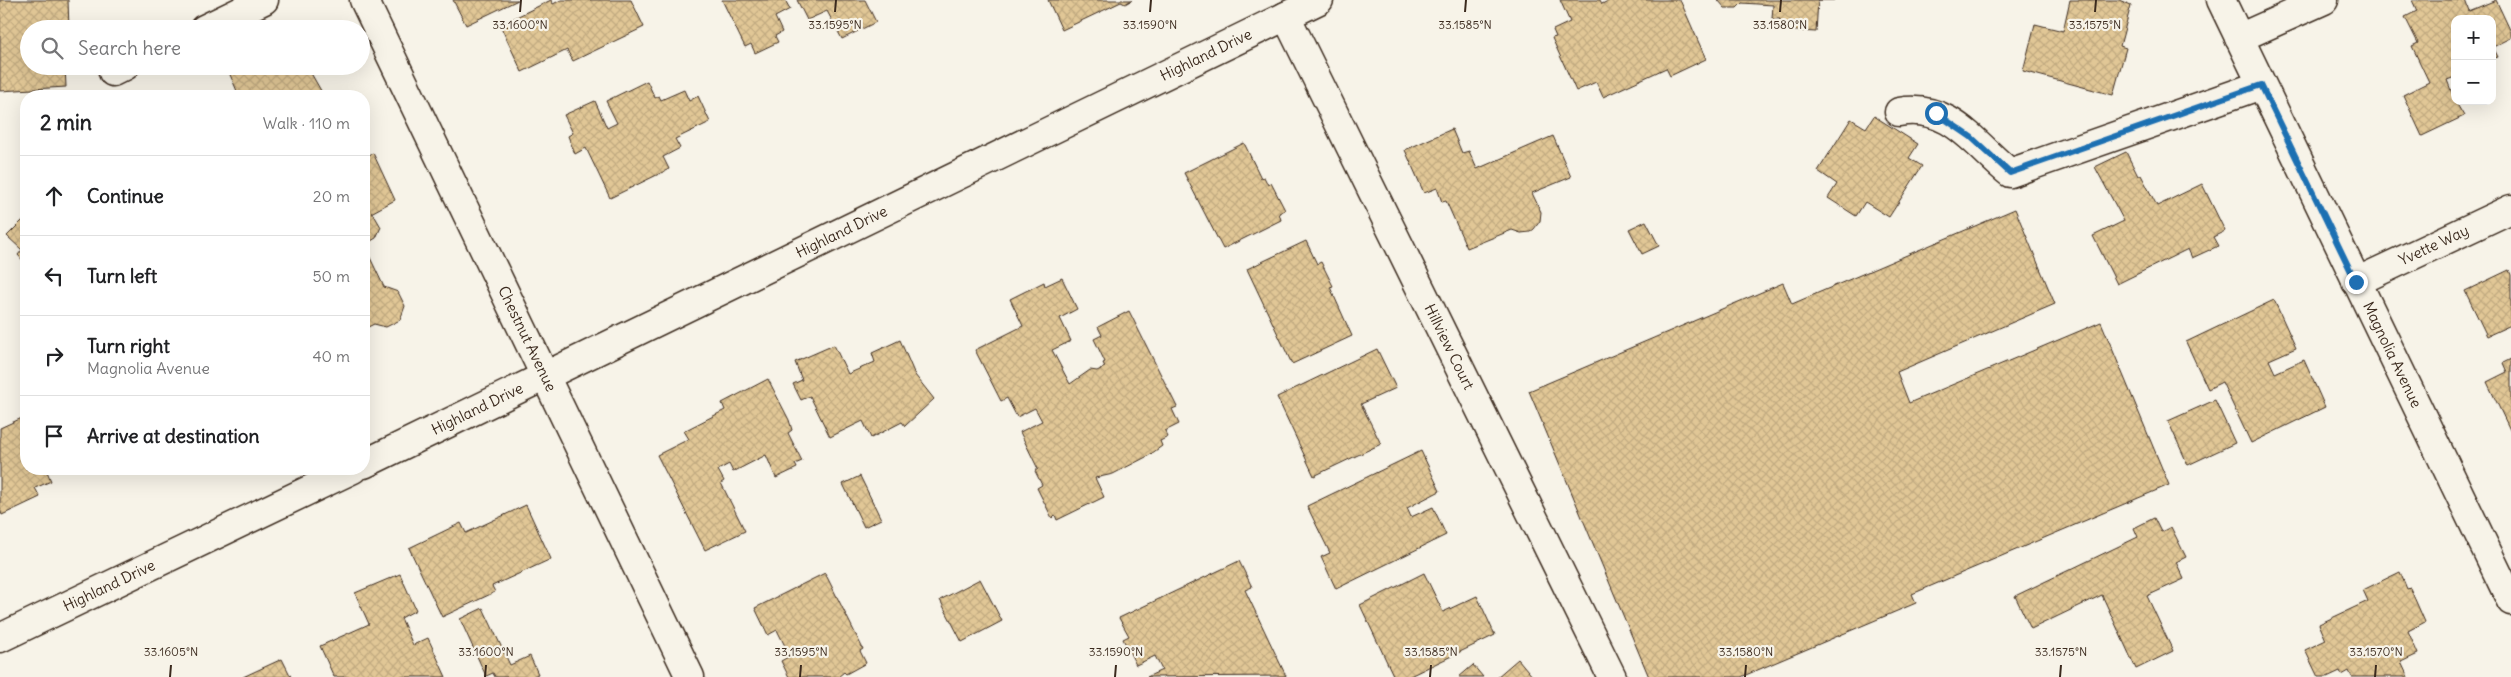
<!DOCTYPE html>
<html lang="en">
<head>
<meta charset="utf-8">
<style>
	:root { --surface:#fff; --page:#f6f6f6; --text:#202124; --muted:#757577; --line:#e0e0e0 }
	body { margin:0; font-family:Delius,sans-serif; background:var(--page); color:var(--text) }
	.controls { position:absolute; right:15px; top:15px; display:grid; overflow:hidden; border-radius:10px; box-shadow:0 5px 20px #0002 }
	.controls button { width:45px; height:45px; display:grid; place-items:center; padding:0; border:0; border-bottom:1px solid var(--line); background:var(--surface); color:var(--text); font:25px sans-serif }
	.stop { position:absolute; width:15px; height:15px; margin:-11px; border:4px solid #1f6fb2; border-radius:50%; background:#fff }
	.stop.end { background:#1f6fb2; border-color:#fff; box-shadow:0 1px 5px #0008 }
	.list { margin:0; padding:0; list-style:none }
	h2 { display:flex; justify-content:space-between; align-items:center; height:65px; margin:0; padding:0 20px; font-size:21px }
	h2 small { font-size:16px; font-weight:400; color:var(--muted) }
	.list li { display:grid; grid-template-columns:32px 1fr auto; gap:15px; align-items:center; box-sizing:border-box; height:80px; padding:0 20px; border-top:1px solid var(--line) }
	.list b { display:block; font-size:19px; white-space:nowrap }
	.list p { margin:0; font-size:16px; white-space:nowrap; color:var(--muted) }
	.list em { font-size:16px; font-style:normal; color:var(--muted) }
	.icon { flex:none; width:28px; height:28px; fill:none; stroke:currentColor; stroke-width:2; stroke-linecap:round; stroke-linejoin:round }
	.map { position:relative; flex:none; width:2511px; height:677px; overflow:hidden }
	.search { position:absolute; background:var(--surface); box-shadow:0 5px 20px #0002; left:20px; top:20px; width:350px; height:55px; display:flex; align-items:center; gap:12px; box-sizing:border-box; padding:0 18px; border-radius:28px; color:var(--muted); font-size:19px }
	.panel { position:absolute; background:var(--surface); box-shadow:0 5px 20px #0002; left:20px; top:90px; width:350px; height:385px; border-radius:20px }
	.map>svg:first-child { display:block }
</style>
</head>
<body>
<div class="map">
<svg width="2511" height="677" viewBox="0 0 2511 677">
	<defs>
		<pattern id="building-cross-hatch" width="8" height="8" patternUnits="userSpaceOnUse" patternTransform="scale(1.25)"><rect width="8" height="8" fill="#e1c796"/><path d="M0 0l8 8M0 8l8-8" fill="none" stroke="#c2ab81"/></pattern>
	</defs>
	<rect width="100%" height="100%" fill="#f7f3e8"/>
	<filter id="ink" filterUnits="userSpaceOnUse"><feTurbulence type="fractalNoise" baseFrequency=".02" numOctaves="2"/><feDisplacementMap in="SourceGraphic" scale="10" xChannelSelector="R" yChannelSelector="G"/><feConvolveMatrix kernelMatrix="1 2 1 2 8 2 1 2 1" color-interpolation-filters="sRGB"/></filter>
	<g filter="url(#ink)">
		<path fill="url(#building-cross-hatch)" stroke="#3b2a1e" d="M 0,0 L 68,0 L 69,29 L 29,29 L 29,66 L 65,66 L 66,87 L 0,91 Z
			M 453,0 L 518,0 L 466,25 Z
			M 551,0 L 553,4 L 561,0 L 631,0 L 644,27 L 573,61 L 567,50 L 522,72 L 500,25 Z
			M 722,0 L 785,0 L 790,9 L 775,17 L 782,32 L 775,36 L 778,42 L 755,53 L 751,44 L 745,47 Z
			M 797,0 L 865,0 L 876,22 L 842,39 L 827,11 L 807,20 Z
			M 1048,0 L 1132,0 L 1125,4 L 1121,2 L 1062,30 Z
			M 1560,0 L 1600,0 L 1602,4 L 1610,0 L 1680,0 L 1706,59 L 1670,76 L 1666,68 L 1603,97 L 1596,82 L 1576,91 L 1552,38 L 1556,37 L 1553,30 L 1570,22 Z
			M 1718,0 L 1835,0 L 1818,0 L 1816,32 L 1779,30 L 1780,19 L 1772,19 L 1773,5 L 1742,3 L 1737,8 L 1725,8 Z
			M 2070,0 L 2119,0 L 2131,5 L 2120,46 L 2126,48 L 2113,95 L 2023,71 L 2035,24 L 2063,31 Z
			M 2412,0 L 2465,0 L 2469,11 L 2496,0 L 2511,32 L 2511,38 L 2493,47 L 2498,57 L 2492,59 L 2492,19 L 2455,19 L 2455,77 L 2447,80 L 2455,101 L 2464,116 L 2422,136 L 2403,95 L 2429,82 L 2412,46 L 2418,43 L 2405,17 L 2417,11 Z
			M 235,66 L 299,66 L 302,71 L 308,68 L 324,96 L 226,96 L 237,91 L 228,70 Z
			M 647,81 L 655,98 L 659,96 L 661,100 L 684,90 L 689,101 L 698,96 L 710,122 L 675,139 L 680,148 L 663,157 L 669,169 L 610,198 L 586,148 L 575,154 L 568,136 L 573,133 L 564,115 L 595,101 L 607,128 L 617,123 L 606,101 Z
			M 1874,116 L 1918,144 L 1909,158 L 1922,166 L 1889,217 L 1865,202 L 1856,216 L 1828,198 L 1837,184 L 1818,171 L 1851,119 L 1866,128 Z
			M 1452,129 L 1462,153 L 1469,151 L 1477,169 L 1553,136 L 1571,177 L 1532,193 L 1541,212 L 1540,221 L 1534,229 L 1530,232 L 1521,233 L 1512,230 L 1467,248 L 1446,201 L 1442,202 L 1437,188 L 1424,193 L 1405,150 Z
			M 1244,143 L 1261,178 L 1264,177 L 1268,185 L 1271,183 L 1285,210 L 1279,213 L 1281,220 L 1223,249 L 1184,173 Z
			M 364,149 L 367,156 L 373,153 L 395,200 L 371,213 L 374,215 L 381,227 L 376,238 L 364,245 Z
			M 2126,152 L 2138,176 L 2141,175 L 2157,206 L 2202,184 L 2225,231 L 2213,237 L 2218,246 L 2192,258 L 2188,249 L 2117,284 L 2093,236 L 2124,221 L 2095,167 Z
			M 2015,209 L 2055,304 L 1897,372 L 1909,403 L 2101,322 L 2169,485 L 1912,594 L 1916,603 L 1741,677 L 1649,677 L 1529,391 L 1783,283 L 1792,304 Z
			M 23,220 L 26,224 L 26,264 L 18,255 L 22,250 L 7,236 Z
			M 1646,221 L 1659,246 L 1642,254 L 1629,229 Z
			M 1306,241 L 1317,264 L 1321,262 L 1333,286 L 1330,287 L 1352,336 L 1292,364 L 1247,269 Z
			M 364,245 L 384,287 L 398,292 L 405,306 L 400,320 L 386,327 L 374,324 L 364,329 Z
			M 2509,270 L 2511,275 L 2511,325 L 2487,336 L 2465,291 Z
			M 1062,278 L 1077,309 L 1060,318 L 1071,341 L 1052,350 L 1070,384 L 1090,370 L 1097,371 L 1105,367 L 1103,363 L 1105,362 L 1094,339 L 1102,335 L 1098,327 L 1129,311 L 1177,407 L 1172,409 L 1179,424 L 1165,431 L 1168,437 L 1160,441 L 1162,446 L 1148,456 L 1113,474 L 1095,478 L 1104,497 L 1057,520 L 1055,515 L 1052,518 L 1037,488 L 1042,485 L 1035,471 L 1038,469 L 1020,432 L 1042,421 L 1035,408 L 1017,417 L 1007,398 L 1001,401 L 975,350 L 1023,326 L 1010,299 L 1044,282 L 1045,286 Z
			M 2274,300 L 2296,348 L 2269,360 L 2275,373 L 2304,360 L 2325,407 L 2251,443 L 2222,382 L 2208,389 L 2186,342 Z
			M 900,340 L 915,375 L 934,399 L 905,426 L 902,422 L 871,438 L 863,421 L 830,437 L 810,396 L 801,400 L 793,384 L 802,380 L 795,362 L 834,345 L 848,374 L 875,362 L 872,353 Z
			M 1377,349 L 1396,388 L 1361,404 L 1381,444 L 1314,476 L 1277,397 Z
			M 2511,359 L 2511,432 L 2487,382 L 2507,372 L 2503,363 Z
			M 768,379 L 789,420 L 792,430 L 788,433 L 802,461 L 795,464 L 797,468 L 776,478 L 766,455 L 733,472 L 729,464 L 718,470 L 724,481 L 721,483 L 745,531 L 705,550 L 657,455 L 689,439 L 684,431 L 725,410 L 722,403 Z
			M 2215,400 L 2235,443 L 2188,465 L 2168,421 Z
			M 22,418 L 26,427 L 26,469 L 46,469 L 51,481 L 35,488 L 40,497 L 2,515 L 0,510 L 0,428 Z
			M 1421,451 L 1440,491 L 1407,508 L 1411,517 L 1433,507 L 1446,535 L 1336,589 L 1321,557 L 1330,553 L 1307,506 Z
			M 860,476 L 881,519 L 864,527 L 843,484 Z
			M 526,505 L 551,559 L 492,586 L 495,592 L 442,617 L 409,548 L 461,523 L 466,533 Z
			M 2154,518 L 2161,532 L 2171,527 L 2186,557 L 2176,562 L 2184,579 L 2147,596 L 2173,651 L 2136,669 L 2102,595 L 2031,629 L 2015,596 L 2138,537 L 2134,528 Z
			M 1239,561 L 1252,587 L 1245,590 L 1286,676 L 1147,677 L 1162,670 L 1155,656 L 1136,665 L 1123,639 L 1129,636 L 1119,618 Z
			M 2400,572 L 2407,589 L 2410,588 L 2425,622 L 2408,631 L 2418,654 L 2401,662 L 2408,677 L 2352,677 L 2349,671 L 2342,675 L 2340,671 L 2327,677 L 2318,677 L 2305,650 L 2326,640 L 2319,624 L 2368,601 L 2363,590 Z
			M 825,573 L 863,649 L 860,651 L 866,663 L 846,674 L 844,672 L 838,677 L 789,677 L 781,661 L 790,656 L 777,630 L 768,635 L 755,608 Z
			M 1424,573 L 1443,612 L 1477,596 L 1495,635 L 1408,677 L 1394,677 L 1360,605 Z
			M 400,574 L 416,610 L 401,618 L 413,645 L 428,638 L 446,677 L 334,677 L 320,646 L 369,624 L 355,593 Z
			M 980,579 L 1002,621 L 962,642 L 940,600 Z
			M 483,608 L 510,665 L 530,656 L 538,674 L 532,677 L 495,677 L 493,673 L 486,676 L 460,619 Z
			M 282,659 L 291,677 L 243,677 Z
			M 1518,659 L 1533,677 L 1497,677 Z
			M 1473,665 L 1483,677 L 1459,677 Z"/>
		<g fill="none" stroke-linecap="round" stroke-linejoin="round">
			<g stroke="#3b2a1e" stroke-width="31">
				<g id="minor">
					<path id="s1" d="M 2221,0 L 2511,601"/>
					<path id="s2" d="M 1286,16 L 1612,677"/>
					<path d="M 204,29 L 264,0"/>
					<path d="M 2239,38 L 2324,0"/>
					<path d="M 113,72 L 125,66"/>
					<path d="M 1899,112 C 1950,103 1975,145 2010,173 L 2261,85"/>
					<path id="s3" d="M 2356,282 L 2511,209"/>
					<path id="s4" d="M 364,464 L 1319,0"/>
					<path id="s5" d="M 0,638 L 353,469"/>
				</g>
			</g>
			<g stroke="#3b2a1e" stroke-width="31">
				<g id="major">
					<path id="s6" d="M 364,0 L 690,677"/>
				</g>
			</g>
			<use href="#minor" stroke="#f7f3e8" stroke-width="28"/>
			<use href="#major" stroke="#f7f3e8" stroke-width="28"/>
		</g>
	</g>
	<g fill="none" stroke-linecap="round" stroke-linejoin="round" filter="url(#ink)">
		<path stroke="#1f6fb2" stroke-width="6" d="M 1936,113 L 1971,137 L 2010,173 L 2261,85 L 2356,282"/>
	</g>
	<path fill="none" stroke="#3b2a1e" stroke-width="2" d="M 520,12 L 521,0M 835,12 L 836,0M 1150,12 L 1151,0M 1465,12 L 1466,0M 1780,12 L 1781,0M 2095,12 L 2096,0M 170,677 L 171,665M 485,677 L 486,665M 800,677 L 801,665M 1115,677 L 1116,665M 1430,677 L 1431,665M 1745,677 L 1746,665M 2060,677 L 2061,665M 2375,677 L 2376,665"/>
	<g text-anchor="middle" stroke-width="4.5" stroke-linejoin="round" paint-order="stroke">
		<g font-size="15" fill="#3b2a1e" stroke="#f7f3e8">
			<text dy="5" stroke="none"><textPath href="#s4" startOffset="936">Highland Drive</textPath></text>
			<text dy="5" stroke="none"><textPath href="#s4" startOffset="531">Highland Drive</textPath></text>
			<text dy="5" stroke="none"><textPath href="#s3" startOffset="86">Yvette Way</textPath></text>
			<text dy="5" stroke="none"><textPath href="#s6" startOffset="376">Chestnut Avenue</textPath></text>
			<text dy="5" stroke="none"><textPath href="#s2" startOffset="369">Hillview Court</textPath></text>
			<text dy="5" stroke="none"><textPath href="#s1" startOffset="394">Magnolia Avenue</textPath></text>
			<text dy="5" stroke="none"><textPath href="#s4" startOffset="126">Highland Drive</textPath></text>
			<text dy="5" stroke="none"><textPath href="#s5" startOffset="121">Highland Drive</textPath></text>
		</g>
	</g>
	<g font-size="12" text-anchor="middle" fill="#3b2a1e" stroke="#f7f3e8" stroke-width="4.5" stroke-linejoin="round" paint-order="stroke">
		<text x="520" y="29">33.1600°N</text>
		<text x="835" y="29">33.1595°N</text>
		<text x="1150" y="29">33.1590°N</text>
		<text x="1465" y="29">33.1585°N</text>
		<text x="1780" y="29">33.1580°N</text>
		<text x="2095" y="29">33.1575°N</text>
		<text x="171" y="656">33.1605°N</text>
		<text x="486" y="656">33.1600°N</text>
		<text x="801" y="656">33.1595°N</text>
		<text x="1116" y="656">33.1590°N</text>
		<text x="1431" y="656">33.1585°N</text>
		<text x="1746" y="656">33.1580°N</text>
		<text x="2061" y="656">33.1575°N</text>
		<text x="2376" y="656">33.1570°N</text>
	</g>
</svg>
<div class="controls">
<button>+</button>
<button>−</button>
</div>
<div class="stop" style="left:1936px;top:113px"></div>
<div class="stop end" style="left:2356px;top:282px"></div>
<div class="search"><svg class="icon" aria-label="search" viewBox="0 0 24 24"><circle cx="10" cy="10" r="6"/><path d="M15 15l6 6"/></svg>Search here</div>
<section class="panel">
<h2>2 min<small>Walk · 110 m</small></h2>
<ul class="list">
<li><svg class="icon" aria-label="ahead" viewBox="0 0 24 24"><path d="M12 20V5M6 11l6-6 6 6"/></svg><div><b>Continue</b></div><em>20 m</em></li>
<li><svg class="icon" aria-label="left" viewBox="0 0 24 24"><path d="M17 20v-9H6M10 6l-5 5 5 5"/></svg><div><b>Turn left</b></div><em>50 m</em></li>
<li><svg class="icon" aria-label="right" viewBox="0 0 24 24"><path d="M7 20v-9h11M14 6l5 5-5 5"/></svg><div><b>Turn right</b><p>Magnolia Avenue</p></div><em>40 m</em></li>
<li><svg class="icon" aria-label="arrive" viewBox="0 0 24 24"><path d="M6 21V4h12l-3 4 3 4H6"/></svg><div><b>Arrive at destination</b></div></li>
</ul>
</section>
</div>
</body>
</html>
